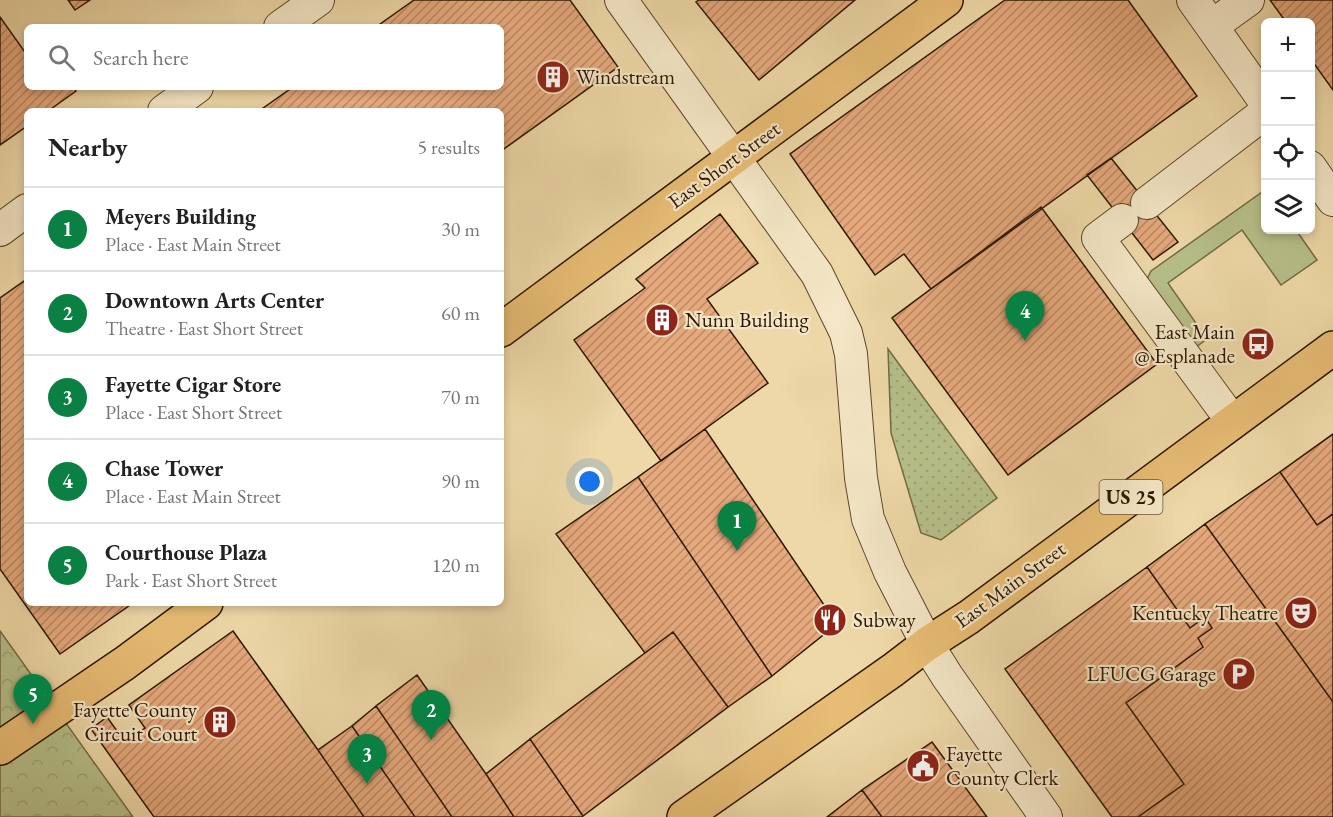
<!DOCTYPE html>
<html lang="en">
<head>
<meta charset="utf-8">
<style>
	:root { --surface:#fff; --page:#f2f2f2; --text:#222; --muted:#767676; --line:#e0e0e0; --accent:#0b8043 }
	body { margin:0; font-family:"EB Garamond",serif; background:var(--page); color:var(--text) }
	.controls { position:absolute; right:18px; top:18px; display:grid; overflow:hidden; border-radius:9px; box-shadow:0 3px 9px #0003 }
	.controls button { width:54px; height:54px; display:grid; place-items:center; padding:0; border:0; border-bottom:2px solid var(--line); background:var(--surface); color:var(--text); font:30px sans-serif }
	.you { position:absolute; left:590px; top:482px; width:21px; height:21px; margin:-15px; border:4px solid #fff; border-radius:50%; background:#1a73e8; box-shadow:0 0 0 9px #1a73e833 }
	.badge { display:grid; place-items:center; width:39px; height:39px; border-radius:50%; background:var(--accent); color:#fff; font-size:20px; font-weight:700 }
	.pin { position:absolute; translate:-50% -50px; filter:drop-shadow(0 2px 3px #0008) }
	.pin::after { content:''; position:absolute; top:32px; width:21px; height:18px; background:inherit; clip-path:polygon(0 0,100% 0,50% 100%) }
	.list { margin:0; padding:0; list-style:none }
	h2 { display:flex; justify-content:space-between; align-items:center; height:78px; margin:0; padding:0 24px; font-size:26px }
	h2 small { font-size:20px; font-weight:400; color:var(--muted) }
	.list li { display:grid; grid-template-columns:39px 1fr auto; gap:18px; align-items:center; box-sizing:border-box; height:84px; padding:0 24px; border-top:2px solid var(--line) }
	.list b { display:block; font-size:22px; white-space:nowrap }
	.list p { margin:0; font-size:20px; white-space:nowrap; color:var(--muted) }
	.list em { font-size:20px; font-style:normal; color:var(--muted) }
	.icon { flex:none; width:33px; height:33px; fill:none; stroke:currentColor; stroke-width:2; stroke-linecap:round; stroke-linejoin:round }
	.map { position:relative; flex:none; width:1333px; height:817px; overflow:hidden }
	.search { position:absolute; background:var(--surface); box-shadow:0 3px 9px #0003; left:24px; top:24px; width:480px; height:66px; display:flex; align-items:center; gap:15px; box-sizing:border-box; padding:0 21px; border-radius:9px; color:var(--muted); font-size:22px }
	.panel { position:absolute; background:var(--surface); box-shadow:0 3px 9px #0003; left:24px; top:108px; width:480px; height:498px; border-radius:9px }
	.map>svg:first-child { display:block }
</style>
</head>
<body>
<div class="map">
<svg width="1333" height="817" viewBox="0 0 1333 817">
	<defs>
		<pattern id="grass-dots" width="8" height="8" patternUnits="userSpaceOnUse" patternTransform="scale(1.5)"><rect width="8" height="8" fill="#b6bf89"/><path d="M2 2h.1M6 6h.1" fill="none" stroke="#9da374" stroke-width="1.8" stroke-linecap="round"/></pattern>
		<pattern id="forest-crowns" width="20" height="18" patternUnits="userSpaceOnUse" patternTransform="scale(1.5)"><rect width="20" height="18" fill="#b6bf89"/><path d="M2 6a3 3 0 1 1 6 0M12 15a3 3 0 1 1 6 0" fill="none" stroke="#9da374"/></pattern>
		<pattern id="building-hatch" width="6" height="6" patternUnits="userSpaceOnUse" patternTransform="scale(1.5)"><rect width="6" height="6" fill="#e6a97d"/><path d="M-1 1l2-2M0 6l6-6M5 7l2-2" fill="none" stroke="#bb8964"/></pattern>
	</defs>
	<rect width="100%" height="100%" fill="#eed8a7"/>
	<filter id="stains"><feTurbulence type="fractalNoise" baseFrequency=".00333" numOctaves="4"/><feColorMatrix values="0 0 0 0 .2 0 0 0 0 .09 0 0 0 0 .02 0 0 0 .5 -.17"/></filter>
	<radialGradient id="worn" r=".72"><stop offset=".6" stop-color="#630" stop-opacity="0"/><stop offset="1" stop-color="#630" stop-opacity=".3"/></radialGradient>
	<path fill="url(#grass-dots)" stroke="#726b44" stroke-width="1.5" d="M 888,349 L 997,498 L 941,540 L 921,533 L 891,433 Z"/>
	<path fill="url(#forest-crowns)" stroke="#726b44" stroke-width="1.5" d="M 0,631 L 133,817 L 0,817 Z"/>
	<path fill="#b6bf89" stroke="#726b44" stroke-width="1.5" d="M 1265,190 L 1266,230 L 1296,230 L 1317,260 L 1281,285 L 1242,230 L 1168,283 L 1207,339 L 1189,352 L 1145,283 L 1151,271 Z"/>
	<path fill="url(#building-hatch)" stroke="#2d1700" stroke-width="1.5" d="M 68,0 L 90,0 L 75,10 Z
		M 414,0 L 570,0 L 618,67 L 501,151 L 501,111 L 259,111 L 293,87 L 501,87 L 501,27 L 376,27 Z
		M 699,0 L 855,0 L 759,80 L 696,2 Z
		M 1005,0 L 1128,0 L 1197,96 L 931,289 L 904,254 L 875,275 L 790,154 Z
		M 1270,0 L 1333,0 L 1333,90 L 1310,58 L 1310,22 L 1286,22 Z
		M 0,17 L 27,55 L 27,87 L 74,87 L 76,91 L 48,111 L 27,111 L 27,126 L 0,145 Z
		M 1111,158 L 1178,242 L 1153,260 L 1087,175 Z
		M 1041,207 L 1157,364 L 1008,475 L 892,318 Z
		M 720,214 L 758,263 L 707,299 L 768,383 L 661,461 L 574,340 L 645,288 L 636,279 Z
		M 27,279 L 27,603 L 133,603 L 60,654 L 0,569 L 0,298 Z
		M 705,429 L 837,624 L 772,676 L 638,477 Z
		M 1333,434 L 1333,514 L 1317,525 L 1280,472 Z
		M 1280,472 L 1317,525 L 1333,514 L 1333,702 L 1205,524 Z
		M 638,477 L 772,676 L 728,707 L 673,632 L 645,653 L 556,534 Z
		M 1205,524 L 1333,702 L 1333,817 L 1138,817 L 1184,784 L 1126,703 L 1203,647 L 1198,638 L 1212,628 L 1205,617 L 1190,628 L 1147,567 Z
		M 1147,567 L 1190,628 L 1205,617 L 1212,628 L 1198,638 L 1203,647 L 1126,703 L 1184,784 L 1138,817 L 1112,817 L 1005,669 Z
		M 233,631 L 318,750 L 364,817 L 154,817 L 91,729 L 107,717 L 125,742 L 145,728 L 129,705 Z
		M 673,632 L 728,707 L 583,816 L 530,739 Z
		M 417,675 L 486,774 L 514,817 L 452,817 L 376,706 Z
		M 376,706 L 452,817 L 415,817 L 352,726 Z
		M 352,726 L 415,817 L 364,817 L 318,750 Z
		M 530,739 L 583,816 L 582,817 L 514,817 L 486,774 Z
		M 932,742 L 987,817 L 882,817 L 862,790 Z
		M 862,790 L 882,817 L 827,817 Z"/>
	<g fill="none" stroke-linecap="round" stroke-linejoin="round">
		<g stroke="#5d472a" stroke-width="34">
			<path id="minor" d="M 621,0 L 817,274 L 846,333 L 851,354 L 861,478 L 868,519 L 890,572 L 927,644 L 947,676 L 1046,817
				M 1193,0 L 1266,103
				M 1212,26 L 1248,0
				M 280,27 L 318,0
				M 164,111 L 197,87
				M 1310,167 L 1333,200
				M 1147,203 L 1266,112
				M 1122,220 L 1098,238 L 1233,422
				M 0,230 L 27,210"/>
		</g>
		<g stroke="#2d1700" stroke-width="36">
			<path id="major" d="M 501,330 L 946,0
				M 0,748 L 125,663 L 206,603
				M 684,817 L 893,670 L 927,644 L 969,617 L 1333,348"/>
		</g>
		<use href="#minor" stroke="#f4e6c6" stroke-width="32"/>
		<use href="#major" stroke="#e7bc74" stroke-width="33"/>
	</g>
	<defs>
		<g id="building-disc" transform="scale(1.725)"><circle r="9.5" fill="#8f2418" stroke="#f4e6c6"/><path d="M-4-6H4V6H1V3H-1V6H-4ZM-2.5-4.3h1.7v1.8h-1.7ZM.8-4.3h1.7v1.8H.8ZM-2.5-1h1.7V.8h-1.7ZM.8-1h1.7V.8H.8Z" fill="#fff"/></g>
		<g id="bus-disc" transform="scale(1.725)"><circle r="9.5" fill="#8f2418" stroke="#f4e6c6"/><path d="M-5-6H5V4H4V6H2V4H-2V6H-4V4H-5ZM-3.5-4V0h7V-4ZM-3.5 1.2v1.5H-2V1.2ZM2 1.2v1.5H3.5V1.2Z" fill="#fff"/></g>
		<g id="theatre-disc" transform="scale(1.725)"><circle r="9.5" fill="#8f2418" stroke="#f4e6c6"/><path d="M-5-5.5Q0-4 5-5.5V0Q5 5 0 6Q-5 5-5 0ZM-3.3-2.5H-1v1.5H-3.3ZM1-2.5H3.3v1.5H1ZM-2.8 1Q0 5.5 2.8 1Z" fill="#fff"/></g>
		<g id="restaurant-disc" transform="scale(1.725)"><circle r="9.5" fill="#8f2418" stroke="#f4e6c6"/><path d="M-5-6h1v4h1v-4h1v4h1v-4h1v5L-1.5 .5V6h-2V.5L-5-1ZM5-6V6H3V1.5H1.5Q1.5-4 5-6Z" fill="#fff"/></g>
		<g id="parking-disc" transform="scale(1.725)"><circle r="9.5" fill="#8f2418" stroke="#f4e6c6"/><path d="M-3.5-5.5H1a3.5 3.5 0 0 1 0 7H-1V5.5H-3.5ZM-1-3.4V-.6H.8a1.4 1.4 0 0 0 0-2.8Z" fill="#fff"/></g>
		<g id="civic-disc" transform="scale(1.725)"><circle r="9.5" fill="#8f2418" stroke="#f4e6c6"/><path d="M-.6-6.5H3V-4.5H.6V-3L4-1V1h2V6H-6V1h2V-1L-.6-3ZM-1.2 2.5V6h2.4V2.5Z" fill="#fff"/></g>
	</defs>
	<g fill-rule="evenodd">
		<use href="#building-disc" x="553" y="77"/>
		<use href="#building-disc" x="662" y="320"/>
		<use href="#bus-disc" x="1258" y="344"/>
		<use href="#theatre-disc" x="1301" y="613"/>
		<use href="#restaurant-disc" x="830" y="620"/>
		<use href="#parking-disc" x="1239" y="674"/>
		<use href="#building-disc" x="220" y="722"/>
		<use href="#civic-disc" x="923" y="766"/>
	</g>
	<g text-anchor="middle" stroke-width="4.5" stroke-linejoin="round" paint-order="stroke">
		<rect fill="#f4e6c6" stroke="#69553b" stroke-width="1.5" x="1099.5" y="480" width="63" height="34" rx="4.5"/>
		<g font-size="20" font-weight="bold" fill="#2d1700">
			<text x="1131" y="504">US 25</text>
		</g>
		<g font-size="21" fill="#2d1700" stroke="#f4e6c6" text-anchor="start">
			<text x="576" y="84">Windstream</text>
			<text x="685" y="327">Nunn Building</text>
			<text x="1235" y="339" text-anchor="end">East Main<tspan x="1235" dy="24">@ Esplanade</tspan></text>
			<text x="1278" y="620" text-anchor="end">Kentucky Theatre</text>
			<text x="853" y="627">Subway</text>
			<text x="1216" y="681" text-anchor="end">LFUCG Garage</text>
			<text x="197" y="717" text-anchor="end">Fayette County<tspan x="197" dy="24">Circuit Court</tspan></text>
			<text x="946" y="761">Fayette<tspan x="946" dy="24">County Clerk</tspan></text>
		</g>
		<g font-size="21" fill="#2d1700" stroke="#f4e6c6">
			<text transform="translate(724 165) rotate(-36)" y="7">East Short Street</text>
			<text transform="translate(1010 585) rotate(-36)" y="7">East Main Street</text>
		</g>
	</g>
	<rect width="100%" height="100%" filter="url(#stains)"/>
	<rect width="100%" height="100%" fill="url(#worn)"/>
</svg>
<div class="controls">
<button>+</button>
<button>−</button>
<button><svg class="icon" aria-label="locate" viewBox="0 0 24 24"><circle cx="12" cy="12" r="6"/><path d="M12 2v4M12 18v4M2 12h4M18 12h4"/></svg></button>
<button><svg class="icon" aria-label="layers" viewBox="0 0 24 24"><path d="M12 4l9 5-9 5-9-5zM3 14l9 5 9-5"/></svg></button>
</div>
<div class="you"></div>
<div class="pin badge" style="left:737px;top:551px">1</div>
<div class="pin badge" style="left:431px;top:740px">2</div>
<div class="pin badge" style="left:367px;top:784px">3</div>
<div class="pin badge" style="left:1025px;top:341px">4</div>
<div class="pin badge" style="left:33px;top:724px">5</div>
<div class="search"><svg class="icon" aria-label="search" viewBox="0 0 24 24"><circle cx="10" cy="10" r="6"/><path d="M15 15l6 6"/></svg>Search here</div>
<section class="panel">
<h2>Nearby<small>5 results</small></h2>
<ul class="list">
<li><span class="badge">1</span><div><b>Meyers Building</b><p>Place · East Main Street</p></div><em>30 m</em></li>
<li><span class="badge">2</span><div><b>Downtown Arts Center</b><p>Theatre · East Short Street</p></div><em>60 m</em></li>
<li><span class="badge">3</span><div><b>Fayette Cigar Store</b><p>Place · East Short Street</p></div><em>70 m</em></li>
<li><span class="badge">4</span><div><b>Chase Tower</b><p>Place · East Main Street</p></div><em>90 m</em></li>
<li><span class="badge">5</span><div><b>Courthouse Plaza</b><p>Park · East Short Street</p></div><em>120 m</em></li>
</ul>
</section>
</div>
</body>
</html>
